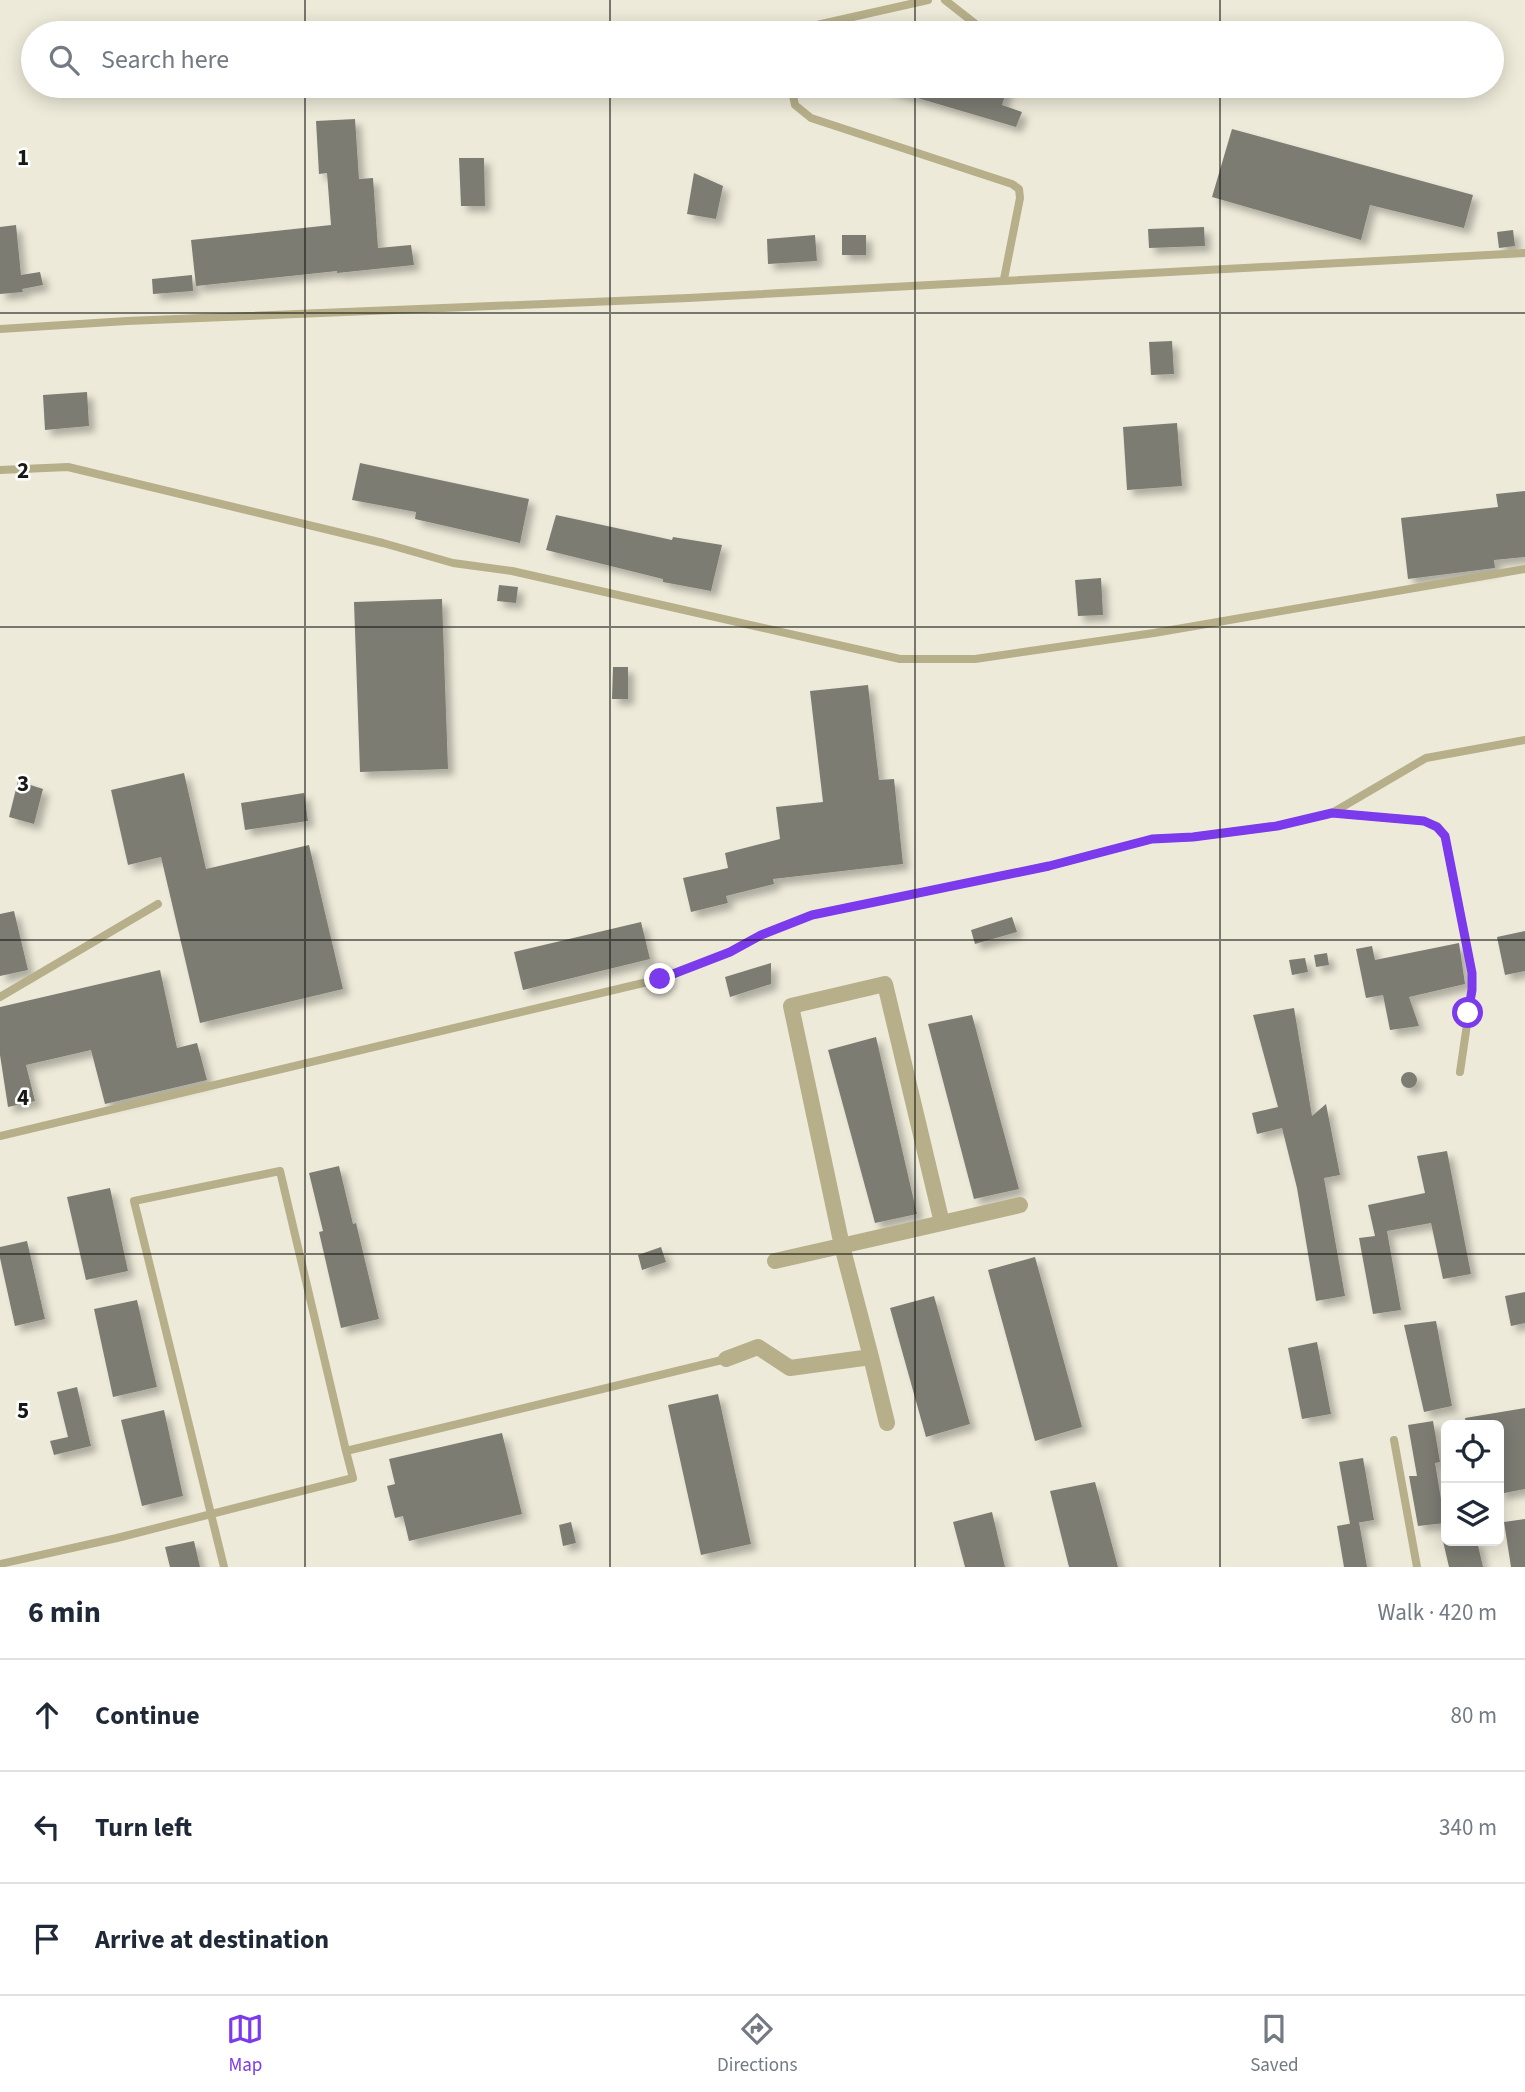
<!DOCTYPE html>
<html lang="en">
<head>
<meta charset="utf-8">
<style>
	:root { --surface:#fff; --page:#f2f2f3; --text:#1f2937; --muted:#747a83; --line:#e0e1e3; --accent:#7c3aed }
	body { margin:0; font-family:"Source Sans 3",sans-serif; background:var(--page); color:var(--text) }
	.controls { position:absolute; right:21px; bottom:21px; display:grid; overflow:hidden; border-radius:10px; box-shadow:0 4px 18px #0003 }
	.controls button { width:63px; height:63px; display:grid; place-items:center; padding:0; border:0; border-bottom:2px solid var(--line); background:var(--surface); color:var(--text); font:35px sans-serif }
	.stop { position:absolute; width:21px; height:21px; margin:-16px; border:5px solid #7c3aed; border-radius:50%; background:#fff }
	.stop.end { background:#7c3aed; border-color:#fff; box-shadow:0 2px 7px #0008 }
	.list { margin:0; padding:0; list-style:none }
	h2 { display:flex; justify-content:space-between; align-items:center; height:91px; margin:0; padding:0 28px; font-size:30px }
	h2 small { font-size:23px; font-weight:400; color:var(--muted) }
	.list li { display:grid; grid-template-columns:46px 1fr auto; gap:21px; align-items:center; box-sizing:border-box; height:112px; padding:0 28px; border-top:2px solid var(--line) }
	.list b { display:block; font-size:26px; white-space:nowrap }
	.list em { font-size:23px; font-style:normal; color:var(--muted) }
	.icon { flex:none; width:38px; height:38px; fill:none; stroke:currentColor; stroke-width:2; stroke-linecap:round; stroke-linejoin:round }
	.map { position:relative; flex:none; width:1525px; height:1567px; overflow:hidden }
	.search { position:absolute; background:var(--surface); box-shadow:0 4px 18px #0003; left:21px; right:21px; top:21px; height:77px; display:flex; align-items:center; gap:18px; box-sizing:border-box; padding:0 24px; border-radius:38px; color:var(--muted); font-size:26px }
	.sheet { height:427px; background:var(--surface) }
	nav { display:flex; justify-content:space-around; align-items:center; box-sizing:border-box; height:98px; border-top:2px solid var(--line); background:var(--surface); font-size:19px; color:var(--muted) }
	nav a { display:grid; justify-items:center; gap:4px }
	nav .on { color:var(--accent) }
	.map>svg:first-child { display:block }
</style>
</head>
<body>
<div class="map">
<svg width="1525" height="1567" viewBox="0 0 1525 1567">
	<defs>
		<filter id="shadow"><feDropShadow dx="6" dy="6" stdDeviation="3.5" flood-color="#0004"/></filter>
	</defs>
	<rect width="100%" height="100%" fill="#f6f5ea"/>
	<path fill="#edead9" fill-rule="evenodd" d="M 0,0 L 1525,0 L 1525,1567 L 0,1567 ZM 33,33 L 1492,33 L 1492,86 L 33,86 ZM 1446,1425 L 1499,1425 L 1499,1541 L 1446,1541 Z"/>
	<path fill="#7d7c73" filter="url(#shadow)" d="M 887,86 L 1008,86 L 1002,105 L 1022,112 L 1016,127 L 887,89 Z
		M 355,119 L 359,179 L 373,178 L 378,248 L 411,245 L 414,265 L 337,273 L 337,271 L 196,286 L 191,240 L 331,225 L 327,173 L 319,174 L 316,121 Z
		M 1232,129 L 1473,195 L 1464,228 L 1370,205 L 1361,240 L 1212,197 Z
		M 459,158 L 484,158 L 485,206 L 461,206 Z
		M 694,173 L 723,186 L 716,219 L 687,214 Z
		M 16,225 L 21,275 L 40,272 L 43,285 L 22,289 L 23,292 L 0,294 L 0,227 Z
		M 1204,227 L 1205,246 L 1149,248 L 1148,229 Z
		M 1513,230 L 1515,246 L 1499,248 L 1497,232 Z
		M 815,235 L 817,261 L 768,264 L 767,239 Z
		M 842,235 L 866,235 L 866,255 L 842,255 Z
		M 192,275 L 193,291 L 153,294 L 152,279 Z
		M 1172,341 L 1174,374 L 1151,375 L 1149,342 Z
		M 87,392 L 89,426 L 45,430 L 43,395 Z
		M 1177,423 L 1182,486 L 1127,490 L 1123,427 Z
		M 360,463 L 529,499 L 520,543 L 415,519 L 416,512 L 352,500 Z
		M 1525,491 L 1525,557 L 1494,560 L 1495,568 L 1408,579 L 1401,518 L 1498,507 L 1496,494 Z
		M 556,515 L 672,540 L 673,537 L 722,545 L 711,591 L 663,582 L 663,579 L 546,550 Z
		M 1101,578 L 1103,615 L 1078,616 L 1075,580 Z
		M 499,585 L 518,587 L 516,603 L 497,601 Z
		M 442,599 L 448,769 L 360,772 L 354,602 Z
		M 613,667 L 628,667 L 628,699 L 612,699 Z
		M 868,685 L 879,780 L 894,779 L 903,864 L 773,879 L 774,884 L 726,896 L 728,903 L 691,912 L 683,878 L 728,868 L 725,853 L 780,839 L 776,807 L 823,802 L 810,691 Z
		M 184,773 L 206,869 L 309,845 L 343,989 L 200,1023 L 161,857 L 128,865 L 111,790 Z
		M 18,781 L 43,789 L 34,824 L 9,817 Z
		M 304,793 L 308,821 L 245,830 L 241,803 Z
		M 14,911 L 28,970 L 0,976 L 0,914 Z
		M 1012,917 L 1017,932 L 975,944 L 971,930 Z
		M 641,922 L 650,959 L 523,990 L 514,952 Z
		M 1525,931 L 1525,971 L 1505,975 L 1497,937 Z
		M 1459,943 L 1465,984 L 1409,997 L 1419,1026 L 1390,1030 L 1383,995 L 1366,998 L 1356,949 L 1372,946 L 1375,960 Z
		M 1327,953 L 1329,965 L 1316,967 L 1314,955 Z
		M 1305,958 L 1308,972 L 1292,975 L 1289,960 Z
		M 771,963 L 771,984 L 730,997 L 725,977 Z
		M 160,970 L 177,1048 L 197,1043 L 207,1080 L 105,1104 L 91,1050 L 26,1065 L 35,1101 L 8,1107 L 0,1055 L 0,1007 Z
		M 1294,1008 L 1312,1116 L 1326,1104 L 1340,1175 L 1324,1178 L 1345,1296 L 1316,1301 L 1297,1188 L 1282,1128 L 1257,1134 L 1252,1113 L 1278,1107 L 1253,1015 Z
		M 972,1015 L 1019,1189 L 974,1199 L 928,1024 Z
		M 876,1037 L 917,1214 L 875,1223 L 828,1050 Z
		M1401 1080a8 8 0 1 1 16 0a8 8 0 1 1-16 0Z
		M 1447,1151 L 1471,1274 L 1443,1279 L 1431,1223 L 1387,1231 L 1401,1310 L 1373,1314 L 1359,1238 L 1375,1236 L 1368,1205 L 1425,1193 L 1417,1156 Z
		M 339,1166 L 353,1224 L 356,1223 L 379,1319 L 341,1328 L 319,1232 L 323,1231 L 309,1173 Z
		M 110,1188 L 128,1271 L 86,1280 L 67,1197 Z
		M 27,1241 L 45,1319 L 15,1326 L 0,1258 L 0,1247 Z
		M 661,1247 L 666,1262 L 642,1270 L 638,1255 Z
		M 1035,1257 L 1082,1427 L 1035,1441 L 988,1270 Z
		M 1525,1292 L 1525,1323 L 1511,1326 L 1505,1296 Z
		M 934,1296 L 970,1424 L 926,1437 L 890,1308 Z
		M 137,1300 L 157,1387 L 113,1397 L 94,1309 Z
		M 1436,1321 L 1452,1406 L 1424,1412 L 1404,1325 Z
		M 1317,1342 L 1331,1414 L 1302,1419 L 1288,1348 Z
		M 77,1387 L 91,1446 L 54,1455 L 50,1441 L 68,1437 L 57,1392 Z
		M 718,1394 L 751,1544 L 701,1555 L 668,1405 Z
		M 1525,1408 L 1525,1489 L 1499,1494 L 1499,1425 L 1466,1425 L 1465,1418 Z
		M 164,1410 L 183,1496 L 142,1506 L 121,1420 Z
		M 1433,1421 L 1440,1462 L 1435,1463 L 1445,1523 L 1418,1526 L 1409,1476 L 1417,1476 L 1408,1425 Z
		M 502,1433 L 522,1514 L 409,1541 L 403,1516 L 395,1518 L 387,1486 L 395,1484 L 389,1459 Z
		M 1363,1458 L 1374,1520 L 1350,1524 L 1339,1462 Z
		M 1095,1482 L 1118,1567 L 1069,1567 L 1050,1491 Z
		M 992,1512 L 1005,1567 L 965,1567 L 953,1522 Z
		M 1525,1519 L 1525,1567 L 1511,1567 L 1504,1522 Z
		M 571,1522 L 576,1543 L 563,1546 L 559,1525 Z
		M 1359,1522 L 1367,1567 L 1344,1567 L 1337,1526 Z
		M 194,1541 L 200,1567 L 170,1567 L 165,1547 Z
		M 1443,1541 L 1477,1541 L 1483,1567 L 1449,1567 Z"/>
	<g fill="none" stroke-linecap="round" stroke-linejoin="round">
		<path stroke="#b6af89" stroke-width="8" d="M 945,0 L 987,33
			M 795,33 L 799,29 L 928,0
			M 791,86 L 795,105 L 811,118 L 1012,184 L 1019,189 L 1020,198 L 1004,279
			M 0,329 L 127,321 L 688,298 L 1525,253
			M 0,470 L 68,467 L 383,543 L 453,563 L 512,571 L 900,659 L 975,659 L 1154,633 L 1525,569
			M 1332,813 L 1424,821 L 1437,826 L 1445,836 L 1472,973 L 1472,990 L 1460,1072
			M 0,997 L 158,904
			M 0,1136 L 660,979 L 730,952 L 761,935 L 812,915 L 1049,866 L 1152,839 L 1193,837 L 1277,826 L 1332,813 L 1426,758 L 1525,740
			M 1394,1440 L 1417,1567
			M 0,1564 L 117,1538 L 353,1478 L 346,1451 L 726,1359
			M 224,1567 L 134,1201 L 280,1171 L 346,1451"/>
		<path stroke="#b6af89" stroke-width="16" d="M 942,1223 L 1020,1205
			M 775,1261 L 942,1223 L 885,984 L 791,1006 L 842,1246 L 871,1357
			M 726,1359 L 758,1347 L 790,1368 L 871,1357 L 887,1423"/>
	</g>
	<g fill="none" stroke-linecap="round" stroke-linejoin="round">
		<path stroke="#7c3aed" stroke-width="9" d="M 660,979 L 730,952 L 761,935 L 812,915 L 1049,866 L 1152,839 L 1193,837 L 1277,826 L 1332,813 L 1424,821 L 1437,827 L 1445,836 L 1472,973 L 1472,990 L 1468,1013"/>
	</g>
	<path fill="none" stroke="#181814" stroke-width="2" stroke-opacity="0.55" d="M 305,0 L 305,33M 610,0 L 610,33M 915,0 L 915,33M 1220,0 L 1220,33M 305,86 L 305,1567M 610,86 L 610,1567M 915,86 L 915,1567M 1220,86 L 1220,1567M 0,313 L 1525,313M 0,627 L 1525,627M 0,940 L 1525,940M 0,1254 L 1525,1254"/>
	<g font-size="23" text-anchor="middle" font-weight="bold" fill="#181814" stroke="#fff" stroke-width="5" stroke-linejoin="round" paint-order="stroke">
		<text x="23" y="165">1</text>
		<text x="23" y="478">2</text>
		<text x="23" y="791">3</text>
		<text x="23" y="1105">4</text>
		<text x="23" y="1418">5</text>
	</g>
</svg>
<div class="controls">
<button><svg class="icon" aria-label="locate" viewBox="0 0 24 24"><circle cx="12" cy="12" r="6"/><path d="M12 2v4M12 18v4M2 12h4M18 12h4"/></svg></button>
<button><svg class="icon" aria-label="layers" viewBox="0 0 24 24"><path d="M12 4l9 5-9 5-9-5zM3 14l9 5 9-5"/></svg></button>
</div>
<div class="stop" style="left:1468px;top:1013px"></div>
<div class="stop end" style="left:660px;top:979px"></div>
<div class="search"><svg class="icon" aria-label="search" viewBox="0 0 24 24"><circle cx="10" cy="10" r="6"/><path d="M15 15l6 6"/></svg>Search here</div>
</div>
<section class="sheet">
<h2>6 min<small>Walk · 420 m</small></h2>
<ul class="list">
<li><svg class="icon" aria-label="ahead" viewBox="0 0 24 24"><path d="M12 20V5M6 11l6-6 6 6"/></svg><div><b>Continue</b></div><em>80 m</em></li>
<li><svg class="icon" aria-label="left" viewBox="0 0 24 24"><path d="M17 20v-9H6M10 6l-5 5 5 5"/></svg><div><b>Turn left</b></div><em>340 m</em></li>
<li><svg class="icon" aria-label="arrive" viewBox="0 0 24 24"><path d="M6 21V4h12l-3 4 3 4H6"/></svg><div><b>Arrive at destination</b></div></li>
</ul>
</section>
<nav>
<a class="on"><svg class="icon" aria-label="map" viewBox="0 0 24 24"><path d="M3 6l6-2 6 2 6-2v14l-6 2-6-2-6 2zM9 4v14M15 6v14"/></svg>Map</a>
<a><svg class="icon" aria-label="directions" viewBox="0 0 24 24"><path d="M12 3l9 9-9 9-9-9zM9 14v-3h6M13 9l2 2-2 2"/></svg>Directions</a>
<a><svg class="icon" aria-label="saved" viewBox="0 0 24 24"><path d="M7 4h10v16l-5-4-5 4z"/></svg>Saved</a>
</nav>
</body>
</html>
